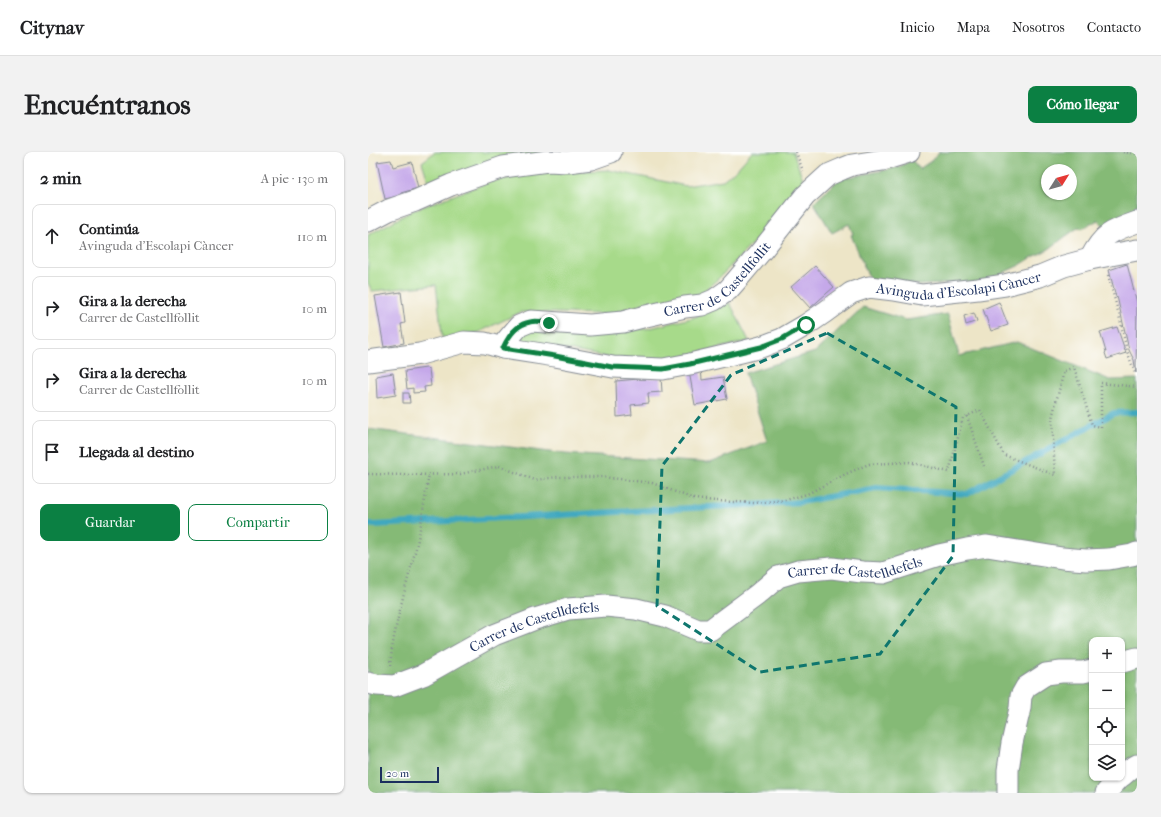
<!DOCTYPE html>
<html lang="es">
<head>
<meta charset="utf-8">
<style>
	:root { --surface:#fff; --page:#f2f2f2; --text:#202124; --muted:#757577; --line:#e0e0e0; --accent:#0b8043 }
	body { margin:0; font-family:"IM FELL French Canon",serif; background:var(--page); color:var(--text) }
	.controls { position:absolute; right:12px; bottom:12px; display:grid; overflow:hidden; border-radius:8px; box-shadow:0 1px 3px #0004 }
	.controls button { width:36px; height:36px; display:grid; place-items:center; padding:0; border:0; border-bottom:1px solid var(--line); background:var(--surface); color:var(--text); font:20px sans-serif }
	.compass { position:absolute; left:673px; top:12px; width:36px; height:36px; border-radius:50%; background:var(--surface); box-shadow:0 1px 3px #0004; rotate:53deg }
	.scale { position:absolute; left:12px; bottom:10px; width:59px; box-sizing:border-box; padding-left:4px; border:2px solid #1b2f5e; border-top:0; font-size:11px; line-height:14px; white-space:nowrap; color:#1b2f5e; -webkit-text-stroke:3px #fff; paint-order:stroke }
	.stop { position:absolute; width:12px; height:12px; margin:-9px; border:3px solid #0b8043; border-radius:50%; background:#fff }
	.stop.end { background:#0b8043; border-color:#fff; box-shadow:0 1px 4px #0008 }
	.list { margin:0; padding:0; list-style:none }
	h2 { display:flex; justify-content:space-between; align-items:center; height:52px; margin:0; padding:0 16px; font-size:17px }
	h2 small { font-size:13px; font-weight:400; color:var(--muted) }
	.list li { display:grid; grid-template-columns:26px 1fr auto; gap:12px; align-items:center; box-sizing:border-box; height:64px; margin:0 8px 8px; padding:0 8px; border:1px solid var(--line); border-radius:8px }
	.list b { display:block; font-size:15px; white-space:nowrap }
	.list p { margin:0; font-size:13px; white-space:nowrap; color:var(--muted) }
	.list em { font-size:13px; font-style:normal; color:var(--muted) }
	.actions { display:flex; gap:8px; padding:12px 16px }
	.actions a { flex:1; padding:9px 0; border:1px solid var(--accent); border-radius:8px; text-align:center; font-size:14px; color:var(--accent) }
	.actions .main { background:var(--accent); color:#fff }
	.icon { flex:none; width:22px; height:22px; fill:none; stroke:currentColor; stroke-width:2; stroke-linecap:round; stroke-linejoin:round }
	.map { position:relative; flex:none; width:769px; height:641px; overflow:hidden; border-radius:8px }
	header { display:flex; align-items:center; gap:24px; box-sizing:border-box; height:56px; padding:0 20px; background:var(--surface); border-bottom:1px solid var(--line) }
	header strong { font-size:19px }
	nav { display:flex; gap:22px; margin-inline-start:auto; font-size:14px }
	.intro { display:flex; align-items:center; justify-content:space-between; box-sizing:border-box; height:96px; padding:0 24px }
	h1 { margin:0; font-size:28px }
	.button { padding:10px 18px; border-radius:8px; background:var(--accent); color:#fff; font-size:14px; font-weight:700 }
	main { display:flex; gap:24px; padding:0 24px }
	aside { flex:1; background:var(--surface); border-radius:8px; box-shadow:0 1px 3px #0004 }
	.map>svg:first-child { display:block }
</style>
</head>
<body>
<header>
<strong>Citynav</strong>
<nav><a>Inicio</a><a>Mapa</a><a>Nosotros</a><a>Contacto</a></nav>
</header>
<div class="intro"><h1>Encuéntranos</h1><a class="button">Cómo llegar</a></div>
<main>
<aside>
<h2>2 min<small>A pie · 130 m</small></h2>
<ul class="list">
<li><svg class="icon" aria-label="ahead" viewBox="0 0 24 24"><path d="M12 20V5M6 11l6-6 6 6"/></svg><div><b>Continúa</b><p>Avinguda d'Escolapi Càncer</p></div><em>110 m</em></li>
<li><svg class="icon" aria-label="right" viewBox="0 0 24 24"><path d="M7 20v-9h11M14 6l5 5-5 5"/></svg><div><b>Gira a la derecha</b><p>Carrer de Castellfollit</p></div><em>10 m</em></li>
<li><svg class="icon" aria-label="right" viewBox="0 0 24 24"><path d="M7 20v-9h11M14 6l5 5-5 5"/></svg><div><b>Gira a la derecha</b><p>Carrer de Castellfollit</p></div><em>10 m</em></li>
<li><svg class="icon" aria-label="arrive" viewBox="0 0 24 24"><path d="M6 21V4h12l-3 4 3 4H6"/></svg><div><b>Llegada al destino</b></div></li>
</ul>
<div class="actions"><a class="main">Guardar</a><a>Compartir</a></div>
</aside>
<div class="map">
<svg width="769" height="641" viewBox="0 0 769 641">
	<rect width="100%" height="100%" fill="#fff"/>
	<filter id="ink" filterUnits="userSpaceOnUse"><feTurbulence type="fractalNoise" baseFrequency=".025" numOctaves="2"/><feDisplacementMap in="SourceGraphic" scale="8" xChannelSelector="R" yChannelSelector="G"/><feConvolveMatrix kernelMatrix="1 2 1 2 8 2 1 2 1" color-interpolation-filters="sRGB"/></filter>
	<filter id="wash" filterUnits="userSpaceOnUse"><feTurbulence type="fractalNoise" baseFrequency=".012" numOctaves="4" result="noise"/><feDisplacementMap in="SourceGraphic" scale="16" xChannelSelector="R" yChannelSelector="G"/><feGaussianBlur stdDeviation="0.9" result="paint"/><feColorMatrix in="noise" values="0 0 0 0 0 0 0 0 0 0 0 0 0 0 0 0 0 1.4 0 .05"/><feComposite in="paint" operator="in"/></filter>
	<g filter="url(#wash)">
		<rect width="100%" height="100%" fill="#ede5c7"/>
		<path fill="#a7da8a" stroke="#618474" d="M 67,0 L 216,0 L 61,32 L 54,10 Z
			M 384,0 L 425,0 L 437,33 L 390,86 L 350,127 L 332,142 L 299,152 L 236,162 L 153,160 L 111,180 L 75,190 L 68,133 L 4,139 L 0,131 L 0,83 L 46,58 L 121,30 L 170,21 L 241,18 L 318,34 L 355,28 L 369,17 Z
			M 362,151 L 381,189 L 291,210 L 245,206 L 154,190 L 154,181 L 165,178 L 231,178 L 278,177 L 324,166 Z"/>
		<path fill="#85ba76" stroke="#50746a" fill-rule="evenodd" d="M 571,0 L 769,0 L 769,61 L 736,74 L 730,68 L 714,77 L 711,75 L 698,84 L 681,97 L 663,106 L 652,113 L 615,130 L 552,133 L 502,128 L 483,83 L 485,82 L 481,72 L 464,81 L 446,51 L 471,27 L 518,18 L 531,15 L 544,8 L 551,17 L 563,9 ZM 679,18 L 703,18 L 703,42 L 679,42 Z
			M 495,155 L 538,168 L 580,162 L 591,204 L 649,190 L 742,228 L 769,227 L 769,641 L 0,641 L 0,277 L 197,302 L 342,311 L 399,289 L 377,221 L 447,200 ZM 724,488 L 754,488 L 754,626 L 724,626 Z"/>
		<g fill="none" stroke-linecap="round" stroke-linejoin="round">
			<path stroke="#3fa8bf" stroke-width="6" d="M 0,372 L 6,373 L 433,350 L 508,336 L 599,342 L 746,261 L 769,260"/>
		</g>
		<g id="blocks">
			<path fill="#c5a8e9" d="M 23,8 L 25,15 L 44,10 L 50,36 L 33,41 L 34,43 L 17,47 L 9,10 Z
				M 759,112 L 769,151 L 768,221 L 766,208 L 761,198 L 749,144 L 748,145 L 741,118 Z
				M 447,114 L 466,135 L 442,156 L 423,135 Z
				M 33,140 L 37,171 L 33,172 L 36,191 L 16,195 L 7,144 Z
				M 631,150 L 640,173 L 623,179 L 615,157 Z
				M 606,161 L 609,169 L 598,173 L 596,164 Z
				M 749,175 L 758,201 L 739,207 L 737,201 L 738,200 L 732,180 Z
				M 58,216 L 61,217 L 63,234 L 56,235 L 57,240 L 45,241 L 45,236 L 39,237 L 37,219 Z
				M 333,216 L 334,228 L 355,225 L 359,247 L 327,253 L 321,219 Z
				M 25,221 L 28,243 L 9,246 L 8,224 Z
				M 293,225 L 294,240 L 280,241 L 281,251 L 263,253 L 264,263 L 249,265 L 248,229 Z
				M 35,241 L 41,241 L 42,251 L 35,251 Z"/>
		</g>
	</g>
	<g filter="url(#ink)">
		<use href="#blocks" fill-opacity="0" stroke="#848a92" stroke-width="1"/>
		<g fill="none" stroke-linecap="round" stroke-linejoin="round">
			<g stroke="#848a92" stroke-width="23">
				<g id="street">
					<path d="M 0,69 L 21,58 L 47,49 L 83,33 L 135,15 L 180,9 L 200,10 L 223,7 L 243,0"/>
					<path d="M 722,107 C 735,82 743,79 769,70"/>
					<path id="s1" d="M 135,196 L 139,188 L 151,174 L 163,169 L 222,173 L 255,170 L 278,164 L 317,155 L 334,153 L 346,148 L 360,138 L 368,129 L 395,97 L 437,44 L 460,23 L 474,17 L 484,13 L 515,8 L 541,0"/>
					<path id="s2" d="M 0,209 L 52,202 L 96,190 L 117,191 L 135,196 L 187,204 L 245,215 L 295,217 L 322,212 L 373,200 L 393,195 L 414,187 L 438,173 L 457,160 L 483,141 L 501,135 L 526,138 L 554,143 L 610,137 L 637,133 L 672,124 L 696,114 L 722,107 L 769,98"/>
					<path d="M 754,510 L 769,506"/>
					<path id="s3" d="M 0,531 L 9,533 L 26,534 L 39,529 L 55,523 L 126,483 L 167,467 L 200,457 L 238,454 L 268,457 L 297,464 L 330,478 L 342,478 L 389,443 L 410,425 L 430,419 L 464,416 L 494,420 L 515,421 L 571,403 L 599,397 L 619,394 L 694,406 L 718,408 L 741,407 L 764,403 L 769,401"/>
					<path d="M 754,624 L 762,617 L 769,613"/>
					<path d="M 640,641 L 640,618 L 644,591 L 652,556 L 653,544 L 658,535 L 678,522 L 693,520 L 715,520 L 724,518"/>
					<path d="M 738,641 L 751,626"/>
				</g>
			</g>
			<path stroke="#848a92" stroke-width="2.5" stroke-dasharray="1 3" stroke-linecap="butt" d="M 428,0 L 435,19
				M 755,0 L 769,2
				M 740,123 L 751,163 L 759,199 L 767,221 L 769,222
				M 599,264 L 616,314
				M 0,322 L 36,323 L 92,322 L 131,314 L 167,328 L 189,325 L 235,325 L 284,331 L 326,347 L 348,349 L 386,351 L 418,348 L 439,342 L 480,321 L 501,312 L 541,310 L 581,320 L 595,266 L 612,258 L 636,303 L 687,323 L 684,266 L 696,219 L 706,215 L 724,273 L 733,275 L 733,231 L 769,235
				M 22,514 C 26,472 39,432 49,392 C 54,369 57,345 61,322"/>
			<use href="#street" stroke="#fff" stroke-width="21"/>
		</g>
	</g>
	<g fill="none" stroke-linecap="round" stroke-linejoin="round" filter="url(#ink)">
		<path stroke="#0b8043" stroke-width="5" d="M 181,171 C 175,170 168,168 162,170 C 149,172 140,185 135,196 L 187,204 L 244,215 L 295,217 L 322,212 L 393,195 L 414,187 L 438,173"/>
	</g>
	<path fill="none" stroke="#0f766e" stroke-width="3" stroke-dasharray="8 5" stroke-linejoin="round" d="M 459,181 L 588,255 L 585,404 L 512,502 L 392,520 L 289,454 L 294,314 L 363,223 Z"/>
	<g text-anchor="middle" stroke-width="3.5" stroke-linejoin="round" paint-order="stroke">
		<g font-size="14" fill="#1b2f5e" stroke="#fff">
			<text dy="5" stroke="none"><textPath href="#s1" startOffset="240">Carrer de Castellfollit</textPath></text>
			<text dy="5" stroke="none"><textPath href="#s2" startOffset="615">Avinguda d'Escolapi Càncer</textPath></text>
			<text dy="5" stroke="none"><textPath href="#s3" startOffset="528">Carrer de Castelldefels</textPath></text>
			<text dy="5" stroke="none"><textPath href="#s3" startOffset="180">Carrer de Castelldefels</textPath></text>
		</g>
	</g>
</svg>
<div class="controls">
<button>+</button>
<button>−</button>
<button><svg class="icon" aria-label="locate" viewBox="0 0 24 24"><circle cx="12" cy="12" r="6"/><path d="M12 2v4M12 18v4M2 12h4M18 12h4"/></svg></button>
<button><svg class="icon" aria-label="layers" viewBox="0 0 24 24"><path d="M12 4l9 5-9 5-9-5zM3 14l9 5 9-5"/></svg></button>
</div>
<svg class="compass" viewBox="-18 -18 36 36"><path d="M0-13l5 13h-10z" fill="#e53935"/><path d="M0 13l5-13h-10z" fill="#757577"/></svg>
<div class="scale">20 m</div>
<div class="stop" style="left:438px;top:173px"></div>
<div class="stop end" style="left:181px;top:171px"></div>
</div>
</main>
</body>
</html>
